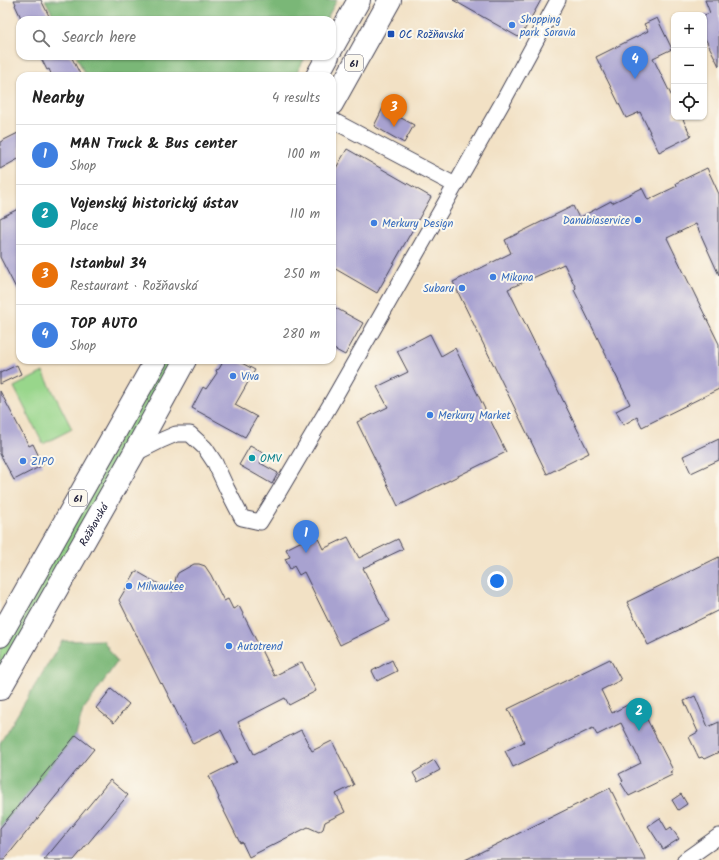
<!DOCTYPE html>
<html lang="en">
<head>
<meta charset="utf-8">
<style>
	:root { --surface:#fff; --page:#f6f6f6; --text:#222; --muted:#767676; --line:#e0e0e0; --accent:#c8321e }
	body { margin:0; font-family:Kalam,sans-serif; background:var(--page); color:var(--text) }
	.controls { position:absolute; right:12px; top:12px; display:grid; overflow:hidden; border-radius:8px; box-shadow:0 1px 3px #0004 }
	.controls button { width:36px; height:36px; display:grid; place-items:center; padding:0; border:0; border-bottom:1px solid var(--line); background:var(--surface); color:var(--text); font:20px sans-serif }
	.you { position:absolute; left:497px; top:581px; width:14px; height:14px; margin:-10px; border:3px solid #fff; border-radius:50%; background:#1a73e8; box-shadow:0 0 0 6px #1a73e833 }
	.badge { display:grid; place-items:center; width:26px; height:26px; border-radius:50%; background:var(--accent); color:#fff; font-size:13px; font-weight:700 }
	.pin { position:absolute; translate:-50% -33px; filter:drop-shadow(0 1px 2px #0008) }
	.pin::after { content:''; position:absolute; top:21px; width:14px; height:12px; background:inherit; clip-path:polygon(0 0,100% 0,50% 100%) }
	.list { margin:0; padding:0; list-style:none }
	h2 { display:flex; justify-content:space-between; align-items:center; height:52px; margin:0; padding:0 16px; font-size:17px }
	h2 small { font-size:13px; font-weight:400; color:var(--muted) }
	.list li { display:grid; grid-template-columns:26px 1fr auto; gap:12px; align-items:center; box-sizing:border-box; height:60px; padding:0 16px; border-top:1px solid var(--line) }
	.list b { display:block; font-size:15px; white-space:nowrap }
	.list p { margin:0; font-size:13px; white-space:nowrap; color:var(--muted) }
	.list em { font-size:13px; font-style:normal; color:var(--muted) }
	.icon { flex:none; width:22px; height:22px; fill:none; stroke:currentColor; stroke-width:2; stroke-linecap:round; stroke-linejoin:round }
	.map { position:relative; flex:none; width:719px; height:860px; overflow:hidden }
	.search { position:absolute; background:var(--surface); box-shadow:0 1px 3px #0004; left:16px; top:16px; width:320px; height:44px; display:flex; align-items:center; gap:10px; box-sizing:border-box; padding:0 14px; border-radius:12px; color:var(--muted); font-size:15px }
	.panel { position:absolute; background:var(--surface); box-shadow:0 1px 3px #0004; left:16px; top:72px; width:320px; height:292px; border-radius:12px }
	.map>svg:first-child { display:block }
</style>
</head>
<body>
<div class="map">
<svg width="719" height="860" viewBox="0 0 719 860">
	<rect width="100%" height="100%" fill="#fbf7ec"/>
	<filter id="ink" filterUnits="userSpaceOnUse"><feTurbulence type="fractalNoise" baseFrequency=".025" numOctaves="2"/><feDisplacementMap in="SourceGraphic" scale="8" xChannelSelector="R" yChannelSelector="G"/><feConvolveMatrix kernelMatrix="1 2 1 2 8 2 1 2 1" color-interpolation-filters="sRGB"/></filter>
	<filter id="wash" filterUnits="userSpaceOnUse"><feTurbulence type="fractalNoise" baseFrequency=".012" numOctaves="4" result="noise"/><feDisplacementMap in="SourceGraphic" scale="16" xChannelSelector="R" yChannelSelector="G"/><feGaussianBlur stdDeviation="0.9" result="paint"/><feColorMatrix in="noise" values="0 0 0 0 0 0 0 0 0 0 0 0 0 0 0 0 0 1.4 0 .05"/><feComposite in="paint" operator="in"/></filter>
	<g filter="url(#wash)">
		<rect width="100%" height="100%" fill="#f2e1c5"/>
		<path fill="#98d68b" stroke="#5d7c63" d="M 163,360 L 179,360 L 0,676 L 0,649 Z
			M 43,372 L 72,429 L 43,444 L 14,387 Z"/>
		<path fill="#7ab777" stroke="#4e6c59" d="M 45,0 L 337,0 L 326,20 L 56,20 Z
			M 76,56 L 306,56 L 295,76 L 86,76 Z
			M 103,640 L 117,662 L 92,698 L 83,710 L 76,735 L 0,828 L 0,743 L 62,641 Z"/>
		<g id="blocks">
			<path fill="#a8a2d0" d="M 14,0 L 41,0 L 51,20 L 22,20 L 15,5 L 16,4 Z
				M 453,0 L 541,0 L 520,38 Z
				M 705,0 L 719,0 L 719,66 L 704,36 L 704,15 L 710,13 Z
				M 657,18 L 672,49 L 653,58 L 674,101 L 674,117 L 682,117 L 691,136 L 659,152 L 649,132 L 650,132 L 640,112 L 626,118 L 596,57 L 648,31 L 644,24 Z
				M 40,56 L 71,56 L 81,76 L 52,76 L 49,69 L 47,70 Z
				M 383,108 L 414,125 L 404,143 L 374,126 Z
				M 20,132 L 20,158 L 0,169 L 0,142 Z
				M 347,149 L 431,197 L 377,293 L 332,267 L 332,175 Z
				M 707,168 L 719,194 L 719,275 L 696,224 L 667,238 L 719,344 L 719,389 L 642,427 L 637,417 L 623,425 L 616,411 L 630,404 L 574,290 L 576,288 L 564,264 L 508,289 L 589,453 L 547,474 L 453,282 L 511,253 L 505,240 L 573,206 L 579,218 L 611,201 L 612,203 L 642,188 L 648,200 L 677,186 L 676,183 Z
				M 20,208 L 20,296 L 0,257 L 0,218 Z
				M 332,306 L 363,323 L 345,355 L 332,348 Z
				M 430,334 L 441,356 L 455,348 L 506,452 L 398,506 L 357,422 L 388,407 L 377,387 L 408,372 L 397,351 Z
				M 224,360 L 236,360 L 255,370 L 235,405 L 257,417 L 245,437 L 192,408 L 203,387 L 206,389 L 217,373 L 216,370 L 219,369 Z
				M 17,365 L 21,374 L 0,384 L 0,373 Z
				M 0,391 L 29,446 L 33,444 L 43,465 L 14,480 L 0,454 Z
				M 719,439 L 719,460 L 691,473 L 683,456 Z
				M 250,446 L 265,454 L 260,463 L 278,473 L 272,484 L 239,465 Z
				M 316,534 L 323,549 L 348,537 L 359,558 L 398,539 L 403,549 L 363,568 L 389,621 L 340,645 L 304,572 L 299,575 L 294,566 L 290,569 L 285,559 L 290,557 L 286,549 Z
				M 719,557 L 719,610 L 648,645 L 627,602 Z
				M 194,564 L 199,564 L 205,566 L 211,575 L 224,601 L 228,599 L 233,609 L 239,606 L 274,676 L 302,662 L 316,691 L 289,705 L 285,698 L 238,722 L 254,754 L 301,730 L 312,751 L 332,741 L 354,785 L 336,794 L 345,812 L 325,822 L 323,829 L 319,832 L 308,827 L 249,857 L 242,842 L 240,843 L 218,799 L 219,798 L 209,776 L 237,762 L 221,730 L 193,744 L 162,683 L 161,684 L 119,600 L 136,571 L 173,592 L 176,577 L 178,573 Z
				M 610,659 L 621,680 L 601,690 L 612,713 L 637,700 L 673,770 L 670,772 L 672,775 L 629,796 L 621,783 L 623,781 L 619,774 L 641,763 L 621,723 L 597,735 L 593,728 L 513,767 L 505,751 L 524,742 L 508,709 Z
				M 392,660 L 397,671 L 377,681 L 372,671 Z
				M 111,689 L 129,704 L 114,723 L 96,708 Z
				M 695,696 L 708,727 L 719,722 L 719,752 L 704,759 L 702,757 L 699,758 L 689,737 L 698,732 L 684,701 Z
				M 76,735 L 94,749 L 4,860 L 0,860 L 0,828 Z
				M 434,760 L 440,770 L 418,782 L 413,773 Z
				M 110,780 L 128,795 L 74,860 L 44,860 Z
				M 610,788 L 646,860 L 465,860 Z
				M 681,794 L 687,804 L 678,810 L 672,800 Z
				M 660,818 L 667,830 L 671,827 L 679,839 L 663,849 L 648,826 Z"/>
		</g>
	</g>
	<g filter="url(#ink)">
		<use href="#blocks" fill-opacity="0" stroke="#413f50" stroke-width="1"/>
		<g fill="none" stroke-linecap="round" stroke-linejoin="round">
			<g stroke="#413f50" stroke-width="17">
				<path id="minor" d="M 332,120 L 455,185
					M 134,454 L 162,440 L 176,434 L 190,434 L 205,448 L 215,463 L 227,489 L 242,518 L 260,522 L 278,493 L 330,405 L 501,105 L 558,0
					M 685,860 L 719,836"/>
			</g>
			<g stroke="#413f50" stroke-width="24">
				<g id="primary">
					<path d="M 332,48 L 359,0"/>
					<path d="M 317,76 L 328,56"/>
					<path d="M 332,104 L 390,0"/>
					<path d="M 0,636 L 156,360"/>
					<path id="s1" d="M 0,689 L 133,455 L 185,360"/>
				</g>
			</g>
			<use href="#minor" stroke="#fff" stroke-width="15"/>
			<use href="#primary" stroke="#fff" stroke-width="22"/>
		</g>
	</g>
	<g fill="#3f7fe0" stroke="#fbf7ec" stroke-width="1.5">
		<circle cx="512" cy="25" r="4"/>
		<circle cx="638" cy="220" r="4"/>
		<circle cx="374" cy="223" r="4"/>
		<circle cx="493" cy="277" r="4"/>
		<circle cx="462" cy="288" r="4"/>
		<circle cx="233" cy="376" r="4"/>
		<circle cx="430" cy="415" r="4"/>
		<circle cx="23" cy="461" r="4"/>
		<circle cx="129" cy="586" r="4"/>
		<circle cx="229" cy="646" r="4"/>
	</g>
	<rect fill="#1a4fb4" stroke="#fbf7ec" stroke-width="1.5" x="387" y="30" width="8" height="8" rx="2"/>
	<circle fill="#0f9aa8" stroke="#fbf7ec" stroke-width="1.5" cx="252" cy="458" r="4"/>
	<g text-anchor="middle" stroke-width="4" stroke-linejoin="round" paint-order="stroke">
		<g fill="#fbf7ec" stroke="#636270" stroke-width="1">
			<rect x="345" y="55" width="18" height="16" rx="3"/>
			<rect x="69" y="490" width="18" height="16" rx="3"/>
		</g>
		<g font-size="10" font-weight="bold" fill="#22223b">
			<text x="354" y="67">61</text>
			<text x="78" y="502">61</text>
		</g>
		<g font-size="11" fill="#366cbe" stroke="#fbf7ec" text-anchor="start">
			<text x="520" y="23">Shopping<tspan x="520" dy="13">park Soravia</tspan></text>
			<text x="630" y="224" text-anchor="end">Danubiaservice</text>
			<text x="382" y="227">Merkury Design</text>
			<text x="501" y="281">Mikona</text>
			<text x="454" y="292" text-anchor="end">Subaru</text>
			<text x="241" y="380">Viva</text>
			<text x="438" y="419">Merkury Market</text>
			<text x="31" y="465">ZIPO</text>
			<text x="137" y="590">Milwaukee</text>
			<text x="237" y="650">Autotrend</text>
		</g>
		<g font-size="11" fill="#164399" stroke="#fbf7ec" text-anchor="start">
			<text x="399" y="38">OC Rožňavská</text>
		</g>
		<g font-size="11" fill="#0d838f" stroke="#fbf7ec" text-anchor="start">
			<text x="260" y="462">OMV</text>
		</g>
		<g font-size="11" fill="#22223b" stroke="#fbf7ec">
			<text dy="4" stroke="none"><textPath href="#s1" startOffset="189">Rožňavská</textPath></text>
		</g>
	</g>
</svg>
<div class="controls">
<button>+</button>
<button>−</button>
<button><svg class="icon" aria-label="locate" viewBox="0 0 24 24"><circle cx="12" cy="12" r="6"/><path d="M12 2v4M12 18v4M2 12h4M18 12h4"/></svg></button>
</div>
<div class="you"></div>
<div class="pin badge" style="left:306px;top:553px;background:#3f7fe0">1</div>
<div class="pin badge" style="left:639px;top:731px;background:#0f9aa8">2</div>
<div class="pin badge" style="left:394px;top:127px;background:#e8710a">3</div>
<div class="pin badge" style="left:635px;top:79px;background:#3f7fe0">4</div>
<div class="search"><svg class="icon" aria-label="search" viewBox="0 0 24 24"><circle cx="10" cy="10" r="6"/><path d="M15 15l6 6"/></svg>Search here</div>
<section class="panel">
<h2>Nearby<small>4 results</small></h2>
<ul class="list">
<li><span class="badge" style="background:#3f7fe0">1</span><div><b>MAN Truck &amp; Bus center</b><p>Shop</p></div><em>100 m</em></li>
<li><span class="badge" style="background:#0f9aa8">2</span><div><b>Vojenský historický ústav</b><p>Place</p></div><em>110 m</em></li>
<li><span class="badge" style="background:#e8710a">3</span><div><b>Istanbul 34</b><p>Restaurant · Rožňavská</p></div><em>250 m</em></li>
<li><span class="badge" style="background:#3f7fe0">4</span><div><b>TOP AUTO</b><p>Shop</p></div><em>280 m</em></li>
</ul>
</section>
</div>
</body>
</html>
